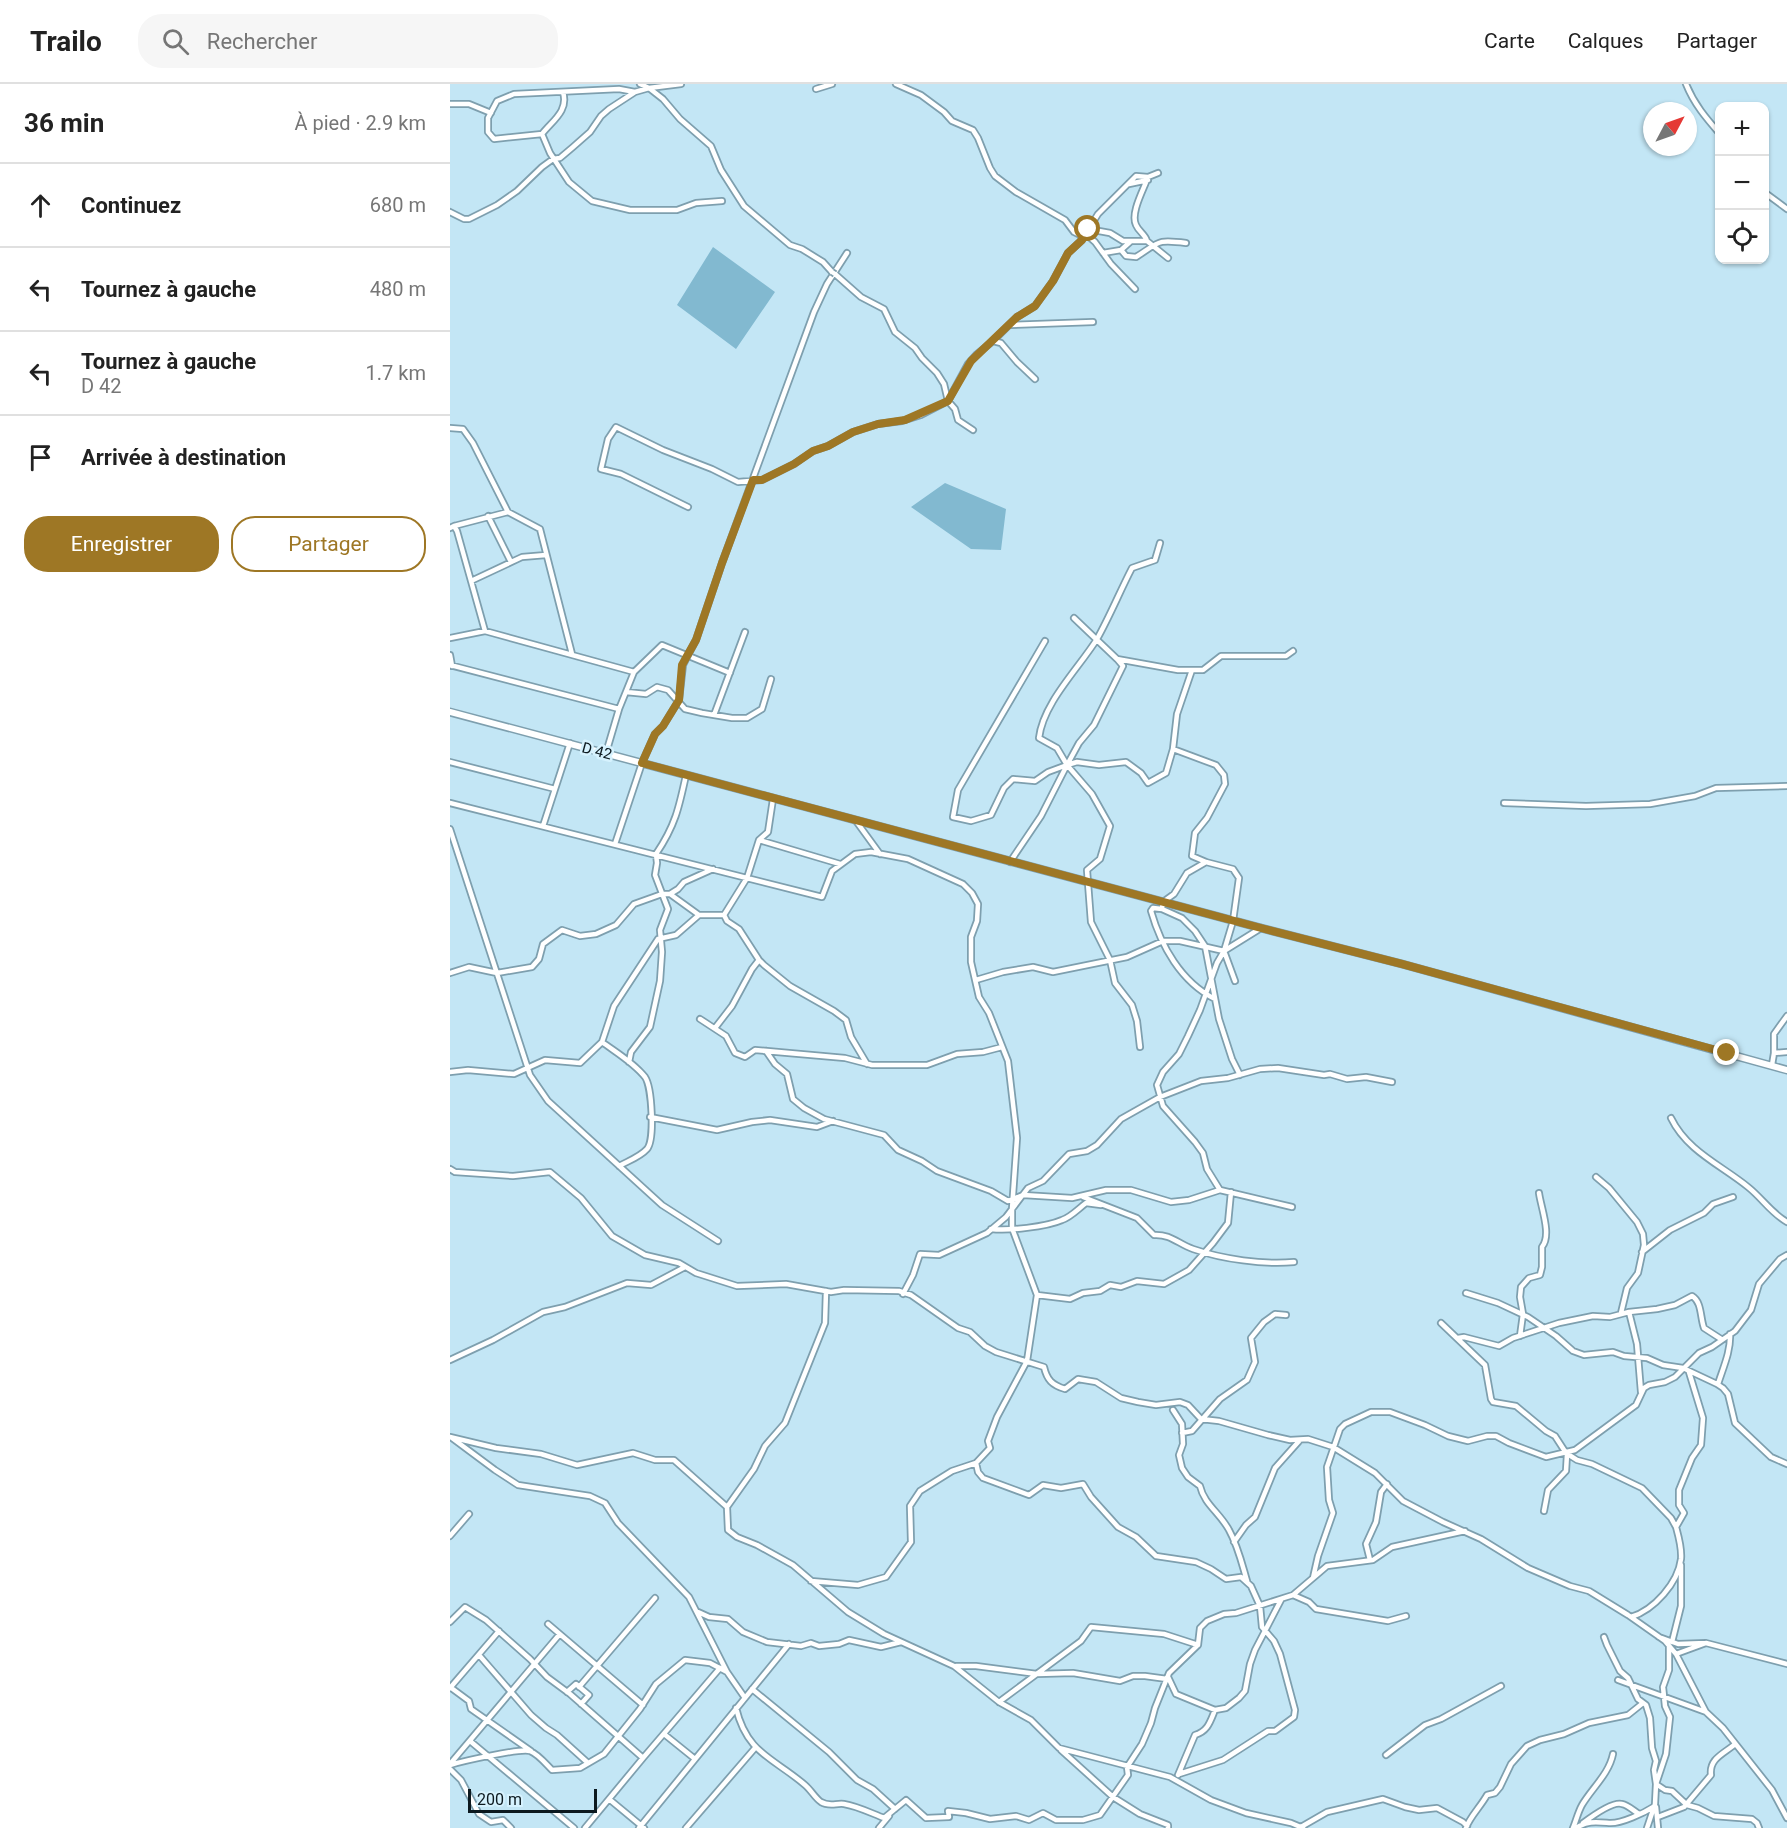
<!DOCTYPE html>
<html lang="fr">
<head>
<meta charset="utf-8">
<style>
	:root { --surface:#fff; --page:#f6f6f6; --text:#222; --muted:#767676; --line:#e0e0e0; --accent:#9e7725 }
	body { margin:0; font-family:Roboto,sans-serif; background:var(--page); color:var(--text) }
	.controls { position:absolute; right:18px; top:18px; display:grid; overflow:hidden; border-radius:12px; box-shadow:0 2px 4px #0004 }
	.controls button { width:54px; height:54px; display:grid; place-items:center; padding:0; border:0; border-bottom:2px solid var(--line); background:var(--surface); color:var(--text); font:30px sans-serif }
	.compass { position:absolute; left:1193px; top:18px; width:54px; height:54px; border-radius:50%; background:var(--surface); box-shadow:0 2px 4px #0004; rotate:49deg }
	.scale { position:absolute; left:18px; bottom:15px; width:129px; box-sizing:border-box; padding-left:6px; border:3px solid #0c191f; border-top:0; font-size:16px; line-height:21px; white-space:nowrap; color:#0c191f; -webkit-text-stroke:4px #d6f2fe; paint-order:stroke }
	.stop { position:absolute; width:18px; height:18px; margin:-14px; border:4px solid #9e7725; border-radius:50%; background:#fff }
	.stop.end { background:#9e7725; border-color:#fff; box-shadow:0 2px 6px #0008 }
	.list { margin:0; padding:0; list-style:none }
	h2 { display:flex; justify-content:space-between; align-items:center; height:78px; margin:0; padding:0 24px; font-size:26px }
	h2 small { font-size:20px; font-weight:400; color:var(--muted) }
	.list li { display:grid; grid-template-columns:39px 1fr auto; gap:18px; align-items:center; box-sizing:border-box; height:84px; padding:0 24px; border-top:2px solid var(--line) }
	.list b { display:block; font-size:22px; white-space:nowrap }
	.list p { margin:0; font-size:20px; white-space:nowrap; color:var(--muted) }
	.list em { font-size:20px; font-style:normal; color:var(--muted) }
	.actions { display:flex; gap:12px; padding:18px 24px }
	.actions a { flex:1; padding:14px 0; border:2px solid var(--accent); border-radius:24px; text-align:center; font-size:21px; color:var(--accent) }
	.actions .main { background:var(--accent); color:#fff }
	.icon { flex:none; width:33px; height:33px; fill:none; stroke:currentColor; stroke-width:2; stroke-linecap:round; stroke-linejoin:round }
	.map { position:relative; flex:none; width:1337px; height:1744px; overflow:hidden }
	header { display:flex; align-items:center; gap:36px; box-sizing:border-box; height:84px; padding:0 30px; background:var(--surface); border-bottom:2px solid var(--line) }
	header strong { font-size:28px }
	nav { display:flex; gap:33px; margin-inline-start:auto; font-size:21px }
	.search { width:420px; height:54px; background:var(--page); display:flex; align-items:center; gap:15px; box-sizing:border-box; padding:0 21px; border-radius:24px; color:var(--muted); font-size:22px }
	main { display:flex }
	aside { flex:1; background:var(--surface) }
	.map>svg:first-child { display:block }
</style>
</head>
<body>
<header>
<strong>Trailo</strong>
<div class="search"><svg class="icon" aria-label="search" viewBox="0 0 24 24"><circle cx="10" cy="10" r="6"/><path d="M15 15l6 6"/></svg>Rechercher</div>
<nav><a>Carte</a><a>Calques</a><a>Partager</a></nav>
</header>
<main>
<aside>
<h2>36 min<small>À pied · 2.9 km</small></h2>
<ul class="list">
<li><svg class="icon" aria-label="ahead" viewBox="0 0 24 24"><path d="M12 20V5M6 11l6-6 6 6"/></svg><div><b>Continuez</b></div><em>680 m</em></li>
<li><svg class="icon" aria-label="left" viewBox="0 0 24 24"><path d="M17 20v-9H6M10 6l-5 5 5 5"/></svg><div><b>Tournez à gauche</b></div><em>480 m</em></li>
<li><svg class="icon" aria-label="left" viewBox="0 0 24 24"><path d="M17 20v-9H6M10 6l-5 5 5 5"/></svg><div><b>Tournez à gauche</b><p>D 42</p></div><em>1.7 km</em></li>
<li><svg class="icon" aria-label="arrive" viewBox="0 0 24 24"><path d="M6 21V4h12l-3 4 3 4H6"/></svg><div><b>Arrivée à destination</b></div></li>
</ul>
<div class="actions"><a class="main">Enregistrer</a><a>Partager</a></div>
</aside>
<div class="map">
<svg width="1337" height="1744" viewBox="0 0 1337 1744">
	<rect width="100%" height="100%" fill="#c3e6f5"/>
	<path fill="#82b9d0" d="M 263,163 L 325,208 L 286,265 L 227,221 Z
		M 495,399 L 556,425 L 551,466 L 521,465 L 461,423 Z"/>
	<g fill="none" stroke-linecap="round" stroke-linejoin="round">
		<g stroke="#7e9fae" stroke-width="8">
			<path id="street" d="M 190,0 L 199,4 L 213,15 L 230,35 L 261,62 L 271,86 L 294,122 L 340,161 L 352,165 L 373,178 L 382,188
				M 446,0 L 471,11 L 494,28 L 502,37 L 523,46 L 528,54 L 540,84 L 545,92 L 566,108 L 615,136 L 624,148 L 630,151 L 632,155
				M 1236,0 C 1244,20 1256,34 1270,50
				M 366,5 L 382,0
				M 113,8 C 119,27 102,37 92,50 L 100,69 L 119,98 L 142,117 L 180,126 L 227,126 L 246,119 L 272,117
				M 0,20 L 19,20 L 41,29
				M 92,50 L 44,55 L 38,48 L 38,34 L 47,17 L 64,10 L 169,5 L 185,8 L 199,4 L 231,0
				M 679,100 L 698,96
				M 1314,108 L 1337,125
				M 0,128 L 14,135 L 19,135 L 47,121 L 67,107 L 92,83 L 103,75 L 110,74 L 123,63 L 140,48 L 151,32 L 159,25 L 185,8
				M 638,145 L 660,149 L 673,157 L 697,157 L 718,174
				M 636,150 L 645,158 L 661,180 L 685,205
				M 697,157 C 695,150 689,148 686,141 C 680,129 694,105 698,93
				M 671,166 L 676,172 L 686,173 C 710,158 706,155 736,159
				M 653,169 L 671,166 L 680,158
				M 385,190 L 411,213 L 434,225 L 445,248 L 465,264 L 472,274 L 487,289 L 494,300 L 498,317 L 505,325 L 508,336 L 523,346
				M 560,241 L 643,238
				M 543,257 L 551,259 L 567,278 L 585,295
				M 0,344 L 13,345 L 23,359 L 58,428 L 90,445 L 122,570
				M 238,423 L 171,390 L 151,385 L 158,355 L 166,343 L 213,366 L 262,385 L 288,398 L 312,396 L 344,380 L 363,367 L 378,362 L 403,348 L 428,340 L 452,337 L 471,331 L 498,317 L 518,280 L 527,270 L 543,257 L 567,233 L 585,222 L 603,197 L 618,169 L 632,156 L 648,130 L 686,92 L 698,93 L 708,89
				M 38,432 L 61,478
				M 4,442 L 58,428
				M 0,444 L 4,442 L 7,447 L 35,547
				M 21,497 L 72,473 L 96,471
				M 624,534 L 667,575 L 728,586 L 753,586 L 771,572 L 836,572 L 843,567
				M 0,554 L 35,547 L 184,588
				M 595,557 L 508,706 L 503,733 L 521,737 L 541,731 L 554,704 L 563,695 L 585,697 L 598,688 L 617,681 L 607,664 L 589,654 C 593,619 629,584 647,555 C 660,532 670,507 682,484 L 705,476 L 710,459
				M 239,569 L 246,556 L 272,479 L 364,228 L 377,200 L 397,169
				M 0,571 L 2,582
				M 667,575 L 673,582 L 644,641 L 629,659 L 617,681 L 627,678 L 649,681 L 676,678 L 691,689 L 698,699 L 716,689 L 723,665 L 766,681 L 774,691 L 775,700 L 757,734 L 745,749 L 742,772 L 756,778
				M 0,581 L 169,625
				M 176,608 L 196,610 L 207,603 L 218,606 L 235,625 L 252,629 L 282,634 L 297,634 L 312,625 L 321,595
				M 264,631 L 295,548
				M 723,665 L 727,630 L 742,586
				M 156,669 L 169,625 L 184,588 L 212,561 L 280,589
				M 0,678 L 105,705
				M 0,719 L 372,813 L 382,787 L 405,770 L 421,768 L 458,775 L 513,800 L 522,809 L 528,820 L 527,837 L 521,853 L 521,878 L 529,913 L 539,929 L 558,977 L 567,1054 L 562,1125 L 562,1144 L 587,1211 L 577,1277 L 547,1333 L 538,1357 L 540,1364 L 526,1379 L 502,1387 L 470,1407 L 460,1422 L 461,1458 L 436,1493 L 408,1501 L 361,1497
				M 1054,719 L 1136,722 L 1200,720 L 1245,712 L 1266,704 L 1337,702
				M 406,737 L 430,770
				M 93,742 L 120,659
				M 0,745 L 80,991 L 98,1017 L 212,1121 L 268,1157
				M 309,756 L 390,780
				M 165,760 L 192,679 L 205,650 L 213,642 L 229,616 L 233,581 L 236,575
				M 560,778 L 591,732 L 617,681 L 642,710 L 660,742 L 650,775 L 637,786 L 641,838 L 660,876 L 665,899 L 682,921 L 687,937 L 690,963
				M 220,810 L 249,831
				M 712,825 L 703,824 L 701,827 C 711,862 731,898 765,915
				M 274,831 L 277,837 L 289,845 L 309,876 L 314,881 L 340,902 L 384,927 L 396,936 L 401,953 L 417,980
				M 0,889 L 19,883 L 47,889 L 82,883 L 89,875 L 93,860 L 112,846 L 130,852 L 146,850 L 166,841 L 184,820 L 212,810 L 220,810 L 228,805 L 234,798 L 263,785
				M 526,896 L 553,888 L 583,883 L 603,888 L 677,873 L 713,857 L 730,857 L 774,867
				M 785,897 L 774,867 L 783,837 L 789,794 L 783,785 L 756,778 L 737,789 L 724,810 L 713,818 L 712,825 L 732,834 L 745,847 L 755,862 L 769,935 L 782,975 L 790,991
				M 250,935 L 276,952 L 285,969 L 295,973 L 305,966 L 395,974 L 422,981 L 477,981 L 507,970 L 533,968 L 552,963
				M 265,944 L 282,922 L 302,885 L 309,876
				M 152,958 C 167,969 184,979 195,993 C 202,1003 205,1056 197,1065 C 190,1073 178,1077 169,1082
				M 316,967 L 325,980 L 337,990 L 343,1015 L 354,1024 L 374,1035 L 434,1051 L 448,1066 L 472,1077 L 487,1087 L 541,1107 L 558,1117 L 573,1111 L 622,1114 L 656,1106 L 681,1106 L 721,1118 L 739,1116 L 770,1106 L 842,1123
				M 1324,969 L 1337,968
				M 179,978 L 181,968 L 200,943 L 210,897 L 212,868 L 210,846 L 218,825 L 205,791 L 207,779 L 206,770 C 225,742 229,724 236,691
				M 1322,981 L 1324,969 L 1324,950 L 1337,932
				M 0,988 L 18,986 L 64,990 L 95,976 L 130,979 L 152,958 L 164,922 L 208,855 L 226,851 L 249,831 L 274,831 L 297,794 L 309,756 L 318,748 L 323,715
				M 200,1033 L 267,1046 L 302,1038 L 320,1036 L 367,1043 L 383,1037
				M 1221,1034 C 1237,1067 1271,1081 1298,1103 C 1312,1114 1321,1129 1337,1138
				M 0,1085 L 5,1088 L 63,1092 L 100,1088 L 131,1114 L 162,1152 L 195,1171 L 229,1179 L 246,1189 L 287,1202 L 336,1200 L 381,1208 L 394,1206 L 449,1207 L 461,1211 L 508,1244 L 520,1248 L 535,1262 L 546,1268 L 594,1283 C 597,1296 602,1301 615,1305 L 628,1295 L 646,1298 L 671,1314 L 688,1318 L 706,1321 L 730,1318 L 738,1321 L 751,1335 L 769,1337 L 818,1351 L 840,1356 L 858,1355 L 883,1363 L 925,1389 L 953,1417 L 993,1438 L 1031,1455 L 1078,1484 L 1120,1502 L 1139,1507 L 1178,1531 L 1215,1557 L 1226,1570 L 1256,1559 L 1228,1560 L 1209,1553
				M 1146,1093 L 1159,1104 L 1187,1138 L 1193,1150 L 1194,1161 L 1188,1189 L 1177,1204 L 1171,1229
				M 770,1106 L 757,1085 L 753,1069 L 745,1058 L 713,1022 L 707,1001 L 713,988 L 729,970 L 738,952 L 750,926 L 767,879 L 774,867 L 811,844
				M 633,1113 L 687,1134 L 704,1151 C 721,1150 728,1160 743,1165 C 772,1175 814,1181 844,1178
				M 541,1145 C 558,1147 596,1143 612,1136 C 621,1133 628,1125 636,1119 L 651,1121
				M 1192,1168 L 1220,1146 L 1254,1129 L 1263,1120 L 1283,1113
				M 1016,1209 L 1048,1219 L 1078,1233 L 1106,1252 L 1123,1267 L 1134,1271 L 1163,1268 L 1174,1272 L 1197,1274 L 1213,1281 L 1233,1284 L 1267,1300 L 1273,1304 L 1278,1310 L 1285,1339 L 1321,1373 L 1337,1380
				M 453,1210 L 463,1191 L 470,1170 L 489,1171 L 537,1149 L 556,1133 L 578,1104 L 593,1097 L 619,1070 L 637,1067 L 647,1061 L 671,1035 L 710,1013 L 751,997 L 778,994 L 810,985 L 828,984 L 874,991 L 880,990 L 897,995 L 916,993 L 942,998
				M 587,1211 L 620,1215 L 633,1209 L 650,1207 L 660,1201 L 671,1203 L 687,1197 L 714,1200 L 739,1186 L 763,1159 L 778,1139 L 781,1108
				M 1179,1228 L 1187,1260 L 1191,1308
				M 991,1239 L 1035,1281 L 1041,1315 L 1043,1318 L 1066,1322 L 1096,1347 L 1105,1352 L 1116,1369 L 1127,1376 L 1142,1380 L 1192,1404 L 1221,1434 L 1226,1443
				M 1070,1252 L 1073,1230 L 1070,1213 L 1071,1203 L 1079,1194 L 1090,1191 L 1092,1183 L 1092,1163 C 1102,1151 1091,1124 1089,1109
				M 1008,1254 L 1014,1253 L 1049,1262 L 1063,1254 L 1109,1239 L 1143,1232 L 1160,1233 L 1179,1228 L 1207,1225 L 1225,1221 L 1242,1212 C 1252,1218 1250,1233 1254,1244 L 1271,1255
				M 0,1276 L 43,1256 L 93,1228 L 115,1223 L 177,1199 L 201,1201 L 235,1183
				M 1268,1300 C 1273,1284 1281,1267 1280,1250
				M 723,1326 L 732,1340 L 733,1360 L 729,1371 L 732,1384 L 738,1393 L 750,1402 C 754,1420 770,1429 779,1446 C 788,1462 792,1480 797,1497
				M 732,1349 L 742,1347 L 770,1315 L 797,1296 L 805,1278 L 801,1254 L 814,1238 L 825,1230 L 836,1231
				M 0,1353 L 46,1364 L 91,1370 L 127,1381 L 183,1369 L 205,1376 L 224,1376 L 277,1423 L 278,1446 L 287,1453 L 307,1461 L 343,1481 L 398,1528 L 434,1550 L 504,1582 L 549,1618 L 581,1636 L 609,1664 L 720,1693 L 761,1716 L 796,1729 L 841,1739 L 853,1744
				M 2,1354 L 45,1386 L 68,1401 L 140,1412 L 155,1419 L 168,1439 L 239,1513 L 277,1588 L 295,1614
				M 526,1379 L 528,1388 L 533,1394 L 579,1411 L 593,1401 L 611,1404 L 633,1400 L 641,1413 L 668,1443 L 686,1453 L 706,1472 L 746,1478 L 761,1485 L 776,1495 L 791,1493 L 801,1502 L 810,1522 L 812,1543 L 824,1557 L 830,1570 L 845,1626 L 844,1633 L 825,1647 L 818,1647 L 773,1676 L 729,1690
				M 277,1423 L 304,1385 L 315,1362 L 335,1339 L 375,1239 L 376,1207
				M 1094,1427 L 1098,1406 L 1116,1387 L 1117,1370
				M 0,1452 L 19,1430
				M 784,1458 L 796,1441 L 805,1433 L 825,1384 L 850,1356
				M 920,1476 L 916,1460 L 926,1438 L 931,1408 L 937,1400
				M 863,1494 L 877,1482 L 923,1476 L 942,1463 L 1015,1447
				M 843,1511 L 859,1518 L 866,1525 L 938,1537 L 956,1532
				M 248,1528 L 259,1533 L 278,1535 L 293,1548 L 317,1558 L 351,1562 L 361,1559 L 369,1562 L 389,1560 L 399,1556 L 431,1563 L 451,1558
				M 1181,1533 C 1204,1526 1228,1499 1231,1475 C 1232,1464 1229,1454 1226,1443 L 1234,1429 L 1229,1421 L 1229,1406 L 1242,1374 L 1251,1361 L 1253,1334 L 1239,1288
				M 0,1538 L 15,1523 L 36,1536 L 80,1575 L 97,1593 L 120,1610 L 193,1674 L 135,1744
				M 98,1540 L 193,1621
				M 1154,1553 L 1157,1561 L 1170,1587 L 1178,1594 L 1188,1615 L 1196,1621 L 1200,1634 L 1202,1664 L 1206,1677 L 1204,1686 L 1206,1700 L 1215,1706 L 1222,1707 L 1237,1721 L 1248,1724 L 1264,1732 L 1302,1735 L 1307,1739 L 1309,1744
				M 1222,1558 L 1231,1522 L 1231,1481
				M 1256,1559 L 1337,1580
				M 1226,1570 L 1256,1628 L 1273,1644 L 1322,1706 L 1337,1734
				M 29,1571 L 81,1631 L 96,1644 L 107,1651 L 138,1679
				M 506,1582 L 526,1582 L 587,1590 L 623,1589 L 670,1597 L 683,1592 L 695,1592 L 717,1595
				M 718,1593 L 726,1610 L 765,1626 L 776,1624 L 789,1614 L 795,1607 L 800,1580 L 805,1566 L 831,1516
				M 1168,1596 L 1256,1628
				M 0,1603 L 19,1617 L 21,1625 L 81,1667
				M 129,1603 L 205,1514
				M 0,1604 L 49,1547
				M 302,1605 L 379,1668 L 407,1696 L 423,1705 L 445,1725
				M 117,1608 L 126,1600 L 139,1611 L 131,1620
				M 549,1618 L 631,1557 L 641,1543 L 714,1550 L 748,1561
				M 286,1624 C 297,1670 324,1674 355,1701 C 361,1706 365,1714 371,1718 C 379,1723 386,1719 394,1720 C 407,1722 421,1729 434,1734 L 456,1716 L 476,1734 L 499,1733 L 498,1727 L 516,1729 L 540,1735 L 566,1732 L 579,1736 L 593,1729 L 606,1736 L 633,1736 L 650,1731 L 678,1691 L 677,1683 L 692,1660 L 701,1639 L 705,1624 L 719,1589 L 748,1561 L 750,1544 L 757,1537 L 774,1530 L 786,1529 L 843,1511 L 863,1494 L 868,1472 L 883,1429 L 879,1416 L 877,1383 L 890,1345 L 895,1340 L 921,1328 L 940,1328 L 975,1341 L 998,1352 L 1018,1357 L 1037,1352 L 1046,1352 L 1059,1359 L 1096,1373 L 1125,1366 L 1186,1321 L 1194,1304 L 1199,1301 L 1215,1298 L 1225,1293 L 1249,1269 L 1262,1263 L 1285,1247 L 1301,1226 L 1309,1200 L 1330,1175 L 1337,1171
				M 214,1650 L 245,1675
				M 20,1657 L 124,1744
				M 611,1666 L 663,1713 L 690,1730 L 718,1741 L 718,1744
				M 936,1671 L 975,1641 L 991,1635 L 1051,1602
				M 193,1674 L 270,1584
				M 0,1680 L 109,1551
				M 0,1681 C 13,1677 71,1664 80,1667 C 88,1670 96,1680 102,1686 L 130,1684 L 154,1670 L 190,1625 L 206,1600 L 235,1576 L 260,1579 L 277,1588
				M 0,1685 L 11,1696 L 29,1730 L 41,1738 L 53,1736 L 61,1744
				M 728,1691 L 745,1651 C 758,1647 760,1638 765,1626
				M 159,1715 L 194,1744
				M 1206,1723 L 1208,1744
				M 1208,1733 L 1234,1723 L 1261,1691 C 1259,1675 1273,1670 1284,1661
				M 1133,1739 C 1141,1733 1163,1717 1172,1720 C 1178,1721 1184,1727 1189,1730
				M 851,1743 L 877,1728 L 933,1715 L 955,1723 L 969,1726 L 987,1724 L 1013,1738 L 1017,1742
				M 189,1744 L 339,1560
				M 236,1744 L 305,1664
				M 429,1744 L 439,1732
				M 1016,1744 C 1019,1734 1031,1722 1037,1711 L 1045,1709 L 1050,1703 L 1061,1680 L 1077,1662 L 1090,1656 L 1114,1650 L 1139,1639 L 1178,1631 L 1193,1619
				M 1123,1744 C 1126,1737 1128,1728 1132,1721 C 1142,1704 1159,1690 1163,1670
				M 1126,1744 C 1138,1737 1145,1738 1159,1739 C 1171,1740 1194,1729 1205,1722
				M 1197,1744 L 1205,1720 L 1206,1700 L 1216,1670 L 1220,1633 L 1215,1622 L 1213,1603 L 1219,1586 L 1219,1563"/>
		</g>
		<g stroke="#7e9fae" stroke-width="9">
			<path id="secondary" d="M 0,628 L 811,844 L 952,880 L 1337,986"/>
		</g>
		<use href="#street" stroke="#fff" stroke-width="4.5"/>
		<use href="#secondary" stroke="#fff" stroke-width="6"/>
		<g stroke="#7e9fae" stroke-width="8" stroke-linecap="butt">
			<path id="street-bridge" d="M 382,188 L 385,190
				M 236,575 L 239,569"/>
		</g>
		<use href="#street-bridge" stroke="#fff" stroke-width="4.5"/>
	</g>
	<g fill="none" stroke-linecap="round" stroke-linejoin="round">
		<path stroke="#9e7725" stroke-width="8" d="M 638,145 L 632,156 L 618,169 L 603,197 L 585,222 L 567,233 L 521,277 L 498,317 L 455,336 L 428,340 L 403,348 L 378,362 L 363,367 L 344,380 L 312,396 L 303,396 L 272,479 L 246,556 L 232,581 L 229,616 L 213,642 L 205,650 L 192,679 L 811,844 L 952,880 L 1277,969"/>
	</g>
	<g text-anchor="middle" stroke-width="5" stroke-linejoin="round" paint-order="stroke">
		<g font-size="15" fill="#0c191f" stroke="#d6f2fe">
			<text transform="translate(147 667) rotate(15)" y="5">D 42</text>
		</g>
	</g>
</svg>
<div class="controls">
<button>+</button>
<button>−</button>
<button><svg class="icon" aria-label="locate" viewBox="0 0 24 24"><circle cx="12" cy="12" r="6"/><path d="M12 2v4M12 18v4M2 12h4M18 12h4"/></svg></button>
</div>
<svg class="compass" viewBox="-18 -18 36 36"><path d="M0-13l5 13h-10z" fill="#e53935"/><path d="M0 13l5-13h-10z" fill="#767676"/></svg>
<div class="scale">200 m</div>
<div class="stop" style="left:638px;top:145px"></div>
<div class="stop end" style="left:1277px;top:969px"></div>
</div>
</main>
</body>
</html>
